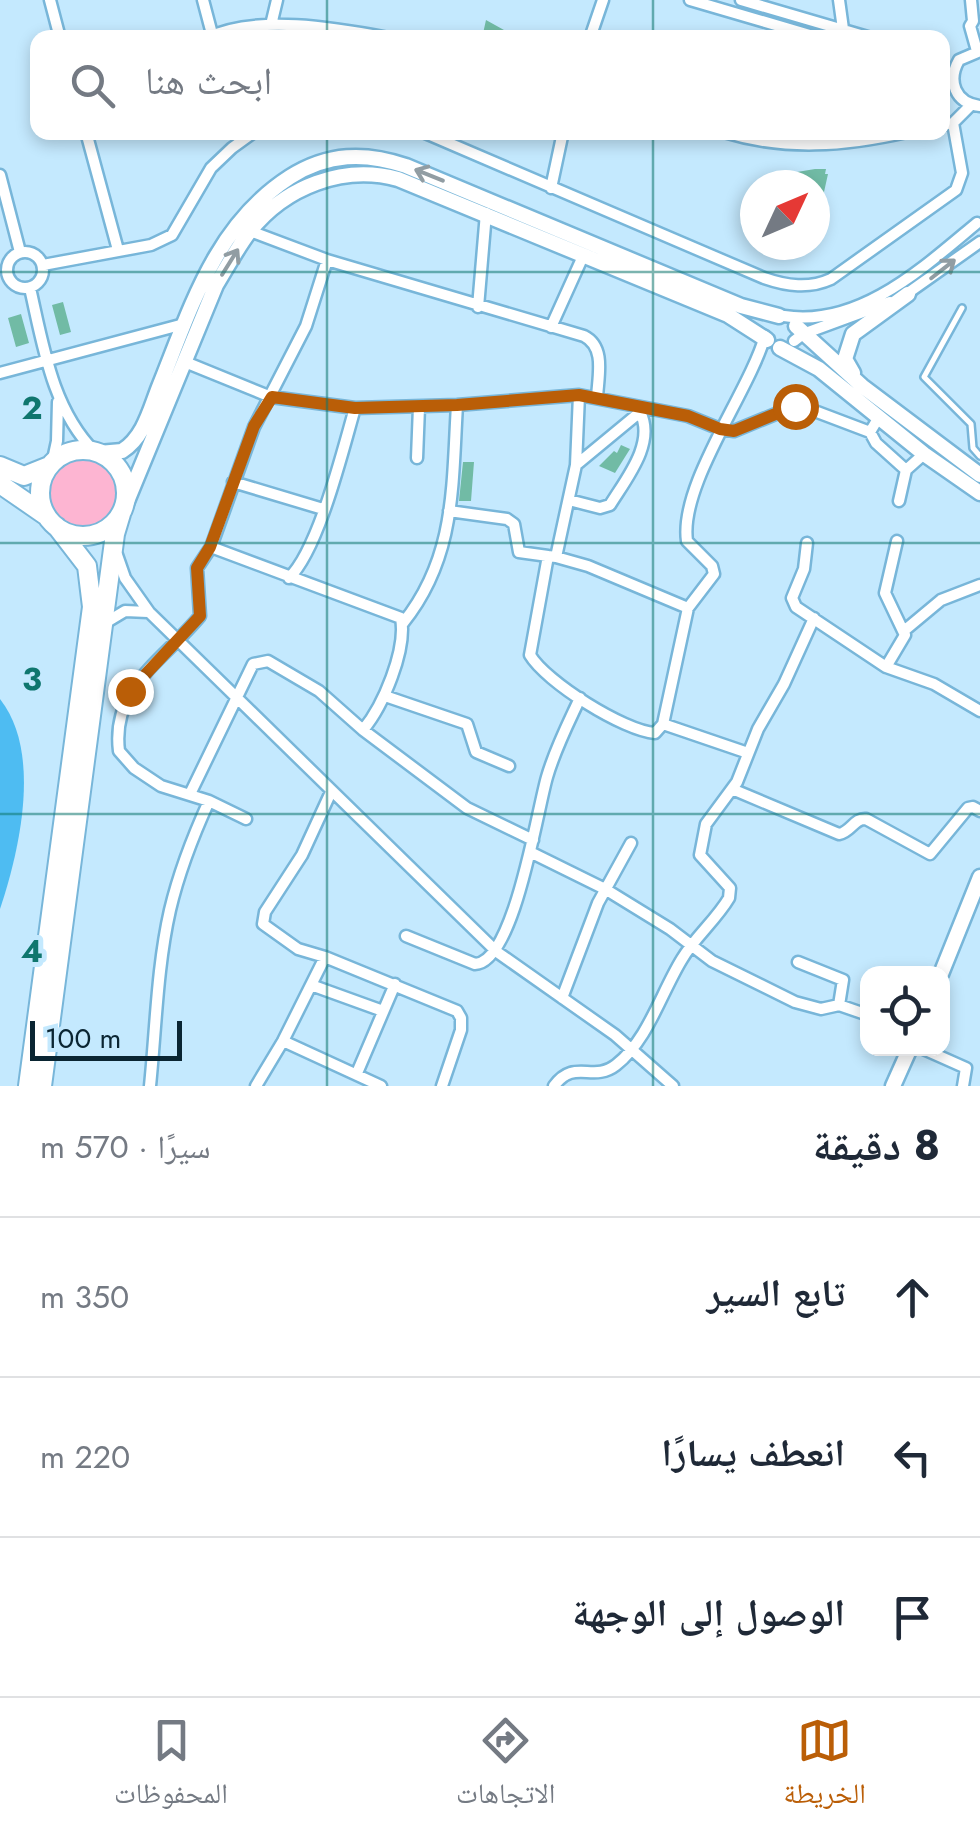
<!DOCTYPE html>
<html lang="ar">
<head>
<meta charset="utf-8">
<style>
	:root { --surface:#fff; --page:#f6f6f7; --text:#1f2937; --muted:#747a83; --line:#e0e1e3; --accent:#ba5e07 }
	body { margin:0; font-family:Jost,"Noto Naskh Arabic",sans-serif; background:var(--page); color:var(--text); direction:rtl }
	.controls { position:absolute; right:30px; bottom:30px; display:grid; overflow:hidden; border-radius:20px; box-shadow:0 5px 15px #0003 }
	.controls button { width:90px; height:90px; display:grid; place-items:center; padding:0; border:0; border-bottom:2px solid var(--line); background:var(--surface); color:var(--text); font:50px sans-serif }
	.compass { position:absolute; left:740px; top:170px; width:90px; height:90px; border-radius:50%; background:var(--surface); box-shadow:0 5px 15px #0003; rotate:46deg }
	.scale { position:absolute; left:30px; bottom:25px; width:152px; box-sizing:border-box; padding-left:10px; border:5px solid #0a2532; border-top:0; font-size:28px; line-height:35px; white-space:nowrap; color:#0a2532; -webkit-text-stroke:8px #c4e9fe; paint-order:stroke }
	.stop { position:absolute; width:30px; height:30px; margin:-22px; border:8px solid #ba5e07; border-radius:50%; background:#fff }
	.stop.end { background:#ba5e07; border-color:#fff; box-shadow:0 2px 10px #0008 }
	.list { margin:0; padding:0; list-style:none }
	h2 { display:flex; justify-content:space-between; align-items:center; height:130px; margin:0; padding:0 40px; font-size:42px }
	h2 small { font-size:32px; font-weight:400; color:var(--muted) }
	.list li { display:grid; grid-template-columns:65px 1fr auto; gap:30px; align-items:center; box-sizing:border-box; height:160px; padding:0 40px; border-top:2px solid var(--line) }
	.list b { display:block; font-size:38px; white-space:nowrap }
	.list em { font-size:32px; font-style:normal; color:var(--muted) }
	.icon { flex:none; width:55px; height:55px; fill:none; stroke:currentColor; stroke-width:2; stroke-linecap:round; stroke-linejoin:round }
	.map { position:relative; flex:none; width:980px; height:1086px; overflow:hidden; direction:ltr }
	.search { position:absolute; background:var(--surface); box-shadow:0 5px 15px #0003; left:30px; right:30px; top:30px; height:110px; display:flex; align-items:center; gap:25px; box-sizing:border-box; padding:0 35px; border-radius:20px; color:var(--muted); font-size:38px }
	.sheet { height:610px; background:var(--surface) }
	nav { display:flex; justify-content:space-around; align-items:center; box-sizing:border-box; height:140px; border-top:2px solid var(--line); background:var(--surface); font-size:28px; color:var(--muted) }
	nav a { display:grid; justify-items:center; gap:5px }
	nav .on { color:var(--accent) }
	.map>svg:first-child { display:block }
</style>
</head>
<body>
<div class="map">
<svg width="980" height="1086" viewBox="0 0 980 1086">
	<rect width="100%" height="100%" fill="#c4e9fe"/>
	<path fill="#fdb5d2" d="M47 493a36 36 0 1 1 72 0a36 36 0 1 1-72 0Z"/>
	<path fill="#4ebcf2" d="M 0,699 C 42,752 20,849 0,909 Z"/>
	<path fill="#71bba5" d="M 486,20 L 504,30 L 522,33 L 522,38 L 482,38 Z
		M 815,169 L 826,169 L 825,174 L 828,174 L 822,201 L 815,202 L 815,185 L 796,183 L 797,172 Z
		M 63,302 L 71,332 L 60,335 L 52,305 Z
		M 21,314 L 29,343 L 16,347 L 8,318 Z
		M 621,445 L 630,449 L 615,473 L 599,466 L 614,451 L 617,453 Z
		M 463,462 L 474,462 L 471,501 L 459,501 Z"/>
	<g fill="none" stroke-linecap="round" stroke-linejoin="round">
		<g stroke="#78b6d9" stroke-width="10">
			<path id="lane" d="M 962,308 L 924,377 L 971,424 L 973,448 L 980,456"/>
		</g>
		<g stroke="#78b6d9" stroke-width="15">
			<path id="street" d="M 50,0 L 60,38
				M 203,0 L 212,34
				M 690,0 L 820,38
				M 741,0 L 871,38
				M 839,0 L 843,29
				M 971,0 L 973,21 L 970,26 L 977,51
				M 271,25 L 277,0
				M 207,38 C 256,14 336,28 389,38
				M 590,38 L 603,0
				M 980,51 L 959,60 C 947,81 955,103 980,106
				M 942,125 L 953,123 L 971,105
				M 86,132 L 118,250
				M 423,132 L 764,278 C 787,286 809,289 831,279 L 956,190 L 962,173 L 953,123
				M 724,132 C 786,151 845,146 907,132
				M 0,175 L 20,252
				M 551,188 L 563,132
				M 250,231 L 327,260 L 584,336 C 606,347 598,376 597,398
				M7 270a18 18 0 1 1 36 0a18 18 0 1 1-36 0Z
				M 43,265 L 151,245 L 172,235 L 211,168 L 232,148 L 254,132
				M 30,288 C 43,345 52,409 95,452
				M 905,295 L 980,242
				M 478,307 L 486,213
				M 784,316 C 859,328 924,267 977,223
				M 551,327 L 584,254
				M 794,341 L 803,334 L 890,302
				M 185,362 L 271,397 L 355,408 L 457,405 L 579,395 L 688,416 L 720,429 L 734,431 L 795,406 L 804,407 L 870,432 L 879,417
				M 0,373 L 184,324
				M 579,395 L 576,465 L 556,557 L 548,556 L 530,655 C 546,682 624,731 655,733 L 663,724
				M 870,432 L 876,443 L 906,470 L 924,454
				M 417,458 L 419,407
				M 52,464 L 57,441 L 58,402
				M 576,465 L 645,408
				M 233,482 L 323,509
				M 569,500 L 600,508 L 610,505 C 626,479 656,443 640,412
				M 899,501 L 906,470
				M 449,511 L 507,519 L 514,524 L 519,552 L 548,556
				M 807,543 L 804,569 L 792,598 L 796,607 L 886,667 L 934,684 L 980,711
				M 211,547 L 401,618 C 407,650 383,706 363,730
				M 117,555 L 125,578 L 149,612 L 497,952 L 615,1035 L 673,1086
				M 556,557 L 588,566 L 688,608
				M 289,578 C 319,549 343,449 355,408
				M 105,623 L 125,611 L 148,612
				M 403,623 C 456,557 452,486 457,405
				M 905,630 L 941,600 L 980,585
				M 886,667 L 905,635 L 885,593 L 897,541
				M 385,696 L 467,724 L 476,752 L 509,766
				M 748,753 L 663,724 L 688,608 L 714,574 L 712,566 L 687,541 C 679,485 749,392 765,336
				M 732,789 L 839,834 C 851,832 854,818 866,819 L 930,854 L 968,808 L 973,807 L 980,811
				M 331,792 L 302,855 L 265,912 L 263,924 L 298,949 L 325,957 L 457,1011 L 461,1018 L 461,1030 L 442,1086
				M 190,794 L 253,664 L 268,661 L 319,691 L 363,730 L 467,808 L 533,840
				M 246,819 L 209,801 L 161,786 L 134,768 L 119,751 C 111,687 164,660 200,616 L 197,568 L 211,547 L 254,427 L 306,326 L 327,260
				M 530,852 L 605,889 L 670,929 L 712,961 L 795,1002 L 821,1009 L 839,1005 L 868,1015
				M 406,936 L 475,964 C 514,963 537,811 547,777 C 555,749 568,724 580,698
				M 798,962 L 843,980 L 839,1005
				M 311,985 L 383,1011
				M 562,998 L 598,903 L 631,843
				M 283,1041 L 381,1086
				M 921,1048 L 966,1068 L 963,1086
				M 357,1073 L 395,984
				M 150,1086 C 156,1027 157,967 170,910 C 179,872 193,836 209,801
				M 256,1086 L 283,1041 L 325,957
				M 554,1086 C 574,1058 593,1083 616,1065 C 648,1040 661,993 682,959 C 695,937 716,920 729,898 L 730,888 L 700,855 L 706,824 L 737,782 L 758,729 L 784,684 L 814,618"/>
		</g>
		<g stroke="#78b6d9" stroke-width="19">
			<path id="secondary" d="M 796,326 L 862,386 L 980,475
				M 780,348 L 819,369 L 924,454 L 980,493
				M 853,373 L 845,359 L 853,334 L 908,294
				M 99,453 L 122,451 C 144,437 150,410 159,387 C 191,308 215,225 290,177 C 328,153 365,152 406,166 L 741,306 L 779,316
				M 123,511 L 216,285 C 227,267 237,248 250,231 C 285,187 343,164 398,179 L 728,315 L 767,340
				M 941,974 L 980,877
				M 893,1086 L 910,1048"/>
		</g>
		<g stroke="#78b6d9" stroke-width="22">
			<path id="highway" d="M40 493a43 43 0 1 1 86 0a43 43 0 1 1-86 0Z
				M 0,466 L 24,476 L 49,466
				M 0,484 L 45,515
				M 28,1086 L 92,607 L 87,566 L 57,527
				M 42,1086 L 115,534 L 121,514"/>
		</g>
		<use href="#lane" stroke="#fff" stroke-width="5"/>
		<use href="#street" stroke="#fff" stroke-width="10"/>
		<use href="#secondary" stroke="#fff" stroke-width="14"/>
		<use href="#highway" stroke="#fff" stroke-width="18"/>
	</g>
	<defs><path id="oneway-shaft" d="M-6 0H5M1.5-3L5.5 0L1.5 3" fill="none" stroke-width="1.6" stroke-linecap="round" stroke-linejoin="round" transform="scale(2.5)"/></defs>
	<g stroke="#919da3">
		<use href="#oneway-shaft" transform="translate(429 175) rotate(-158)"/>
		<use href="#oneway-shaft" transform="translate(230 262) rotate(-58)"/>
		<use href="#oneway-shaft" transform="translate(943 269) rotate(-38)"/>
	</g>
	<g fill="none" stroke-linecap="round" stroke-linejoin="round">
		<path stroke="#ba5e07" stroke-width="12" d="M 130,691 L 200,616 L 197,568 L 210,547 L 254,426 L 272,397 L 355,408 L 457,405 L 579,395 L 688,416 L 720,429 L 734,431 L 795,406"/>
	</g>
	<path fill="none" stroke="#0f766e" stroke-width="2.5" stroke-opacity="0.55" d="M 327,0 L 327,38M 653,0 L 653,38M 327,132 L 327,1086M 653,132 L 653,1086M 0,272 L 980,272M 0,543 L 980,543M 0,814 L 980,814"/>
	<g font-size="32" text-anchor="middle" font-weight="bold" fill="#0f766e" stroke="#c4e9fe" stroke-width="10" stroke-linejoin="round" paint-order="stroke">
		<text x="32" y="419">2</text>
		<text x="32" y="690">3</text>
		<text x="32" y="962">4</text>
	</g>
</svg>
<div class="controls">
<button><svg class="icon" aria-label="locate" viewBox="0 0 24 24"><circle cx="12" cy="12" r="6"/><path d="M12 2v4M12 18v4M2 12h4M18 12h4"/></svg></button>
</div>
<svg class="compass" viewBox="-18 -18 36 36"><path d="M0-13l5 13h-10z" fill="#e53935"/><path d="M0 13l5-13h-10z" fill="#747a83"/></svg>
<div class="scale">100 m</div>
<div class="stop" style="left:795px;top:406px"></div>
<div class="stop end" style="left:130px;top:691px"></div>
<div class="search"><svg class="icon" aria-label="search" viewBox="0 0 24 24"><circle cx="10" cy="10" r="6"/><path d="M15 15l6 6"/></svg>ابحث هنا</div>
</div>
<section class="sheet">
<h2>8 دقيقة<small>سيرًا · 570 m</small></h2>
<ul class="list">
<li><svg class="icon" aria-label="ahead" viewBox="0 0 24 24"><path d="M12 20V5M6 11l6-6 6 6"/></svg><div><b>تابع السير</b></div><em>350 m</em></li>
<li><svg class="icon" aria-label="left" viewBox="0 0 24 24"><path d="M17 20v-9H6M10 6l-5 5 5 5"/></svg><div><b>انعطف يسارًا</b></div><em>220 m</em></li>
<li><svg class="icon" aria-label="arrive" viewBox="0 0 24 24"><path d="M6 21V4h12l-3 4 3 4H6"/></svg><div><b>الوصول إلى الوجهة</b></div></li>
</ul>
</section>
<nav>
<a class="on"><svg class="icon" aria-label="map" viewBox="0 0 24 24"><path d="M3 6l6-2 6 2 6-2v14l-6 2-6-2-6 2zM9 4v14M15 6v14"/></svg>الخريطة</a>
<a><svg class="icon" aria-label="directions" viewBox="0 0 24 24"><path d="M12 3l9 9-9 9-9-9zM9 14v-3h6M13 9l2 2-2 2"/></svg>الاتجاهات</a>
<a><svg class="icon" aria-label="saved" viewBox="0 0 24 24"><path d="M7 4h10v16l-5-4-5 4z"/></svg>المحفوظات</a>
</nav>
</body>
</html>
